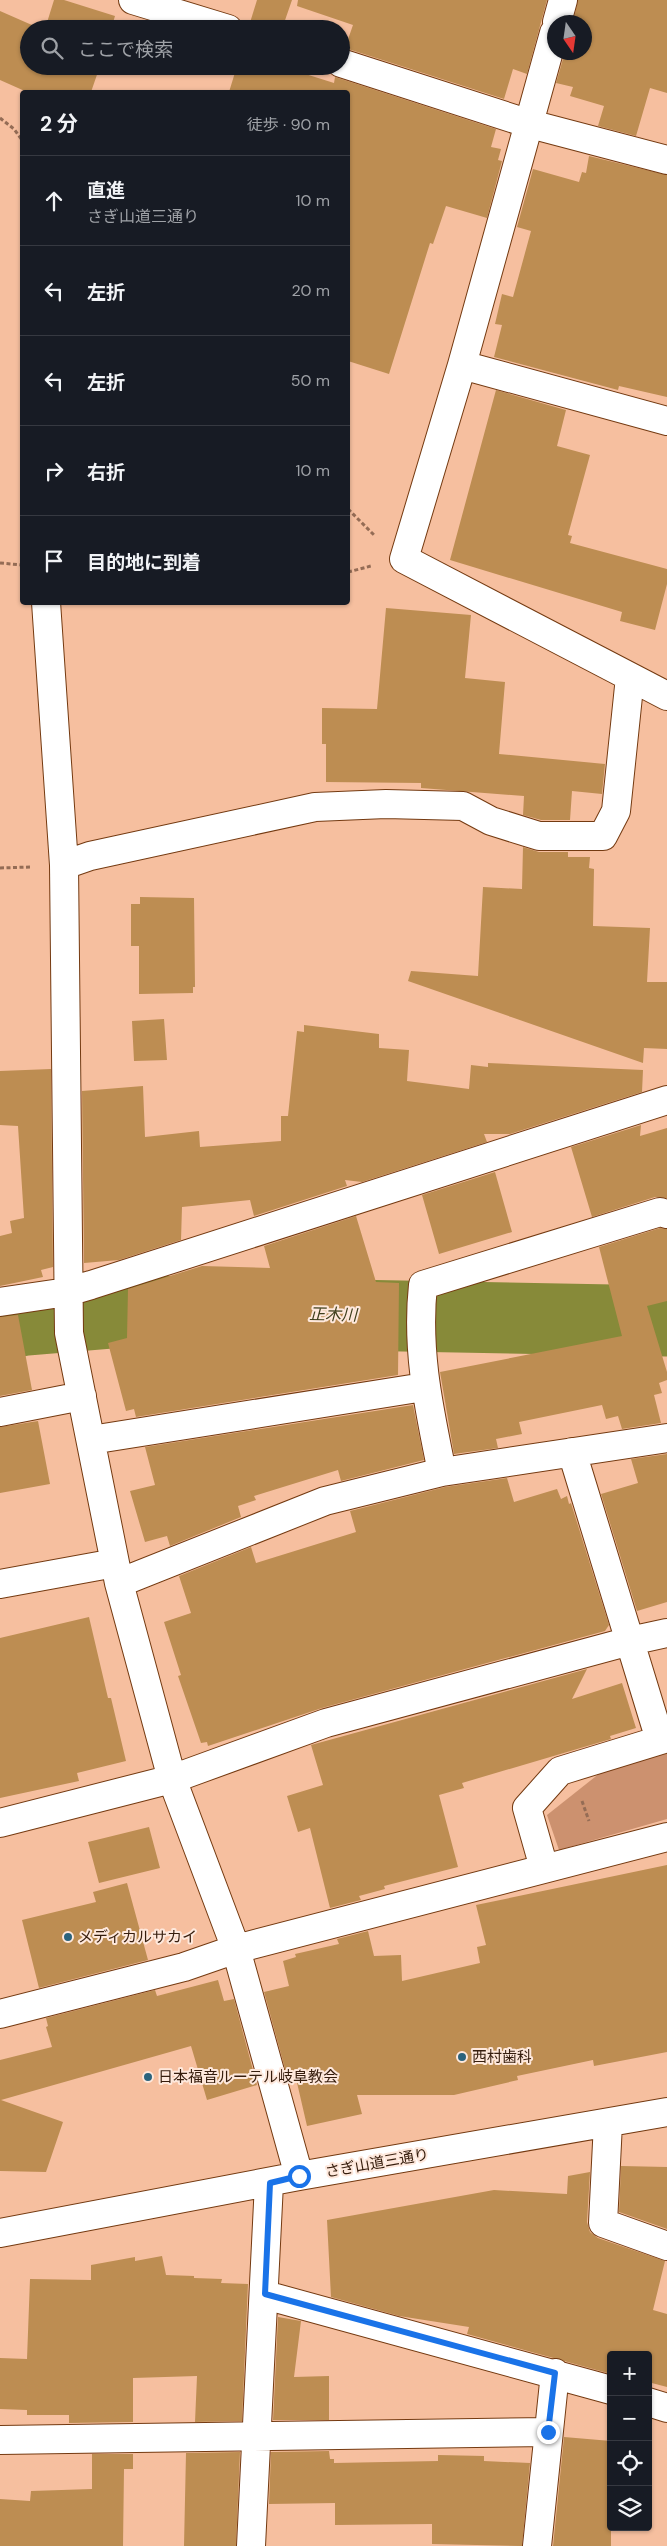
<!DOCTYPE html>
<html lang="ja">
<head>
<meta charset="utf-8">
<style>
	:root { --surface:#171b24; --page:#20242c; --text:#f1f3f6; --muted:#9ea1a6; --line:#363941 }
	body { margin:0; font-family:"DM Sans","Noto Sans JP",sans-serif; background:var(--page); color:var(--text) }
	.controls { position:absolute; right:15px; bottom:15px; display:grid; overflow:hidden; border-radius:5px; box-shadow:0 1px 4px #0004 }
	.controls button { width:45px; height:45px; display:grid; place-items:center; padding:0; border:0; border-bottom:1px solid var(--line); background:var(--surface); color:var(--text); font:25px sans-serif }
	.compass { position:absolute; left:547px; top:15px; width:45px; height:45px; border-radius:50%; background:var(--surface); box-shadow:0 1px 4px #0004; rotate:167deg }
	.stop { position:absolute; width:15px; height:15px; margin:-11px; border:4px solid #1a73e8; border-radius:50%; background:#fff }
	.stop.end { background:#1a73e8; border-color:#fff; box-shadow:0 1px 5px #0008 }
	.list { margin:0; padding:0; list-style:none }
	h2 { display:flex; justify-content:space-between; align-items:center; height:65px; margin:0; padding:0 20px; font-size:21px }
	h2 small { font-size:16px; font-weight:400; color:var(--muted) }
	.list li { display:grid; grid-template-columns:32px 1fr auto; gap:15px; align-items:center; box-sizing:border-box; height:90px; padding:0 20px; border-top:1px solid var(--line) }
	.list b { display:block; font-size:19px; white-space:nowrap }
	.list p { margin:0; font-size:16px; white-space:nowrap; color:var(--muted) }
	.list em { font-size:16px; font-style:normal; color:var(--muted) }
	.icon { flex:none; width:28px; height:28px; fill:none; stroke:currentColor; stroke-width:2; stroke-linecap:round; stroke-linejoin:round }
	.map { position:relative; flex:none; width:667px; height:2546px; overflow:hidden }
	.search { position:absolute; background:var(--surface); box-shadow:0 1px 4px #0004; left:20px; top:20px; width:330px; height:55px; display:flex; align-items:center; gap:12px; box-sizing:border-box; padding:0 18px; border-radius:28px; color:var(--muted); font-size:19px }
	.panel { position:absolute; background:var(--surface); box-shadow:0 1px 4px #0004; left:20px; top:90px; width:330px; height:515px; border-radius:5px }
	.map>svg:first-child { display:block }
</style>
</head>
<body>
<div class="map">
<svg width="667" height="2546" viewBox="0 0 667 2546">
	<rect width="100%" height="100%" fill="#f6bf9f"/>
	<path fill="#cc916f" d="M 667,1750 L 667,1819 L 559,1850 L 547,1815 L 600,1773 Z"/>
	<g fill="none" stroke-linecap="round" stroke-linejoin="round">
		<path stroke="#878a39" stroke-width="71" d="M 0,1325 L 26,1320 L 134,1311 L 667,1321"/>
	</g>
	<path fill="#bd8d52" d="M 54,0 L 64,0 L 115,16 L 111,29 L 45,29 Z
		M 257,0 L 292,0 L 282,29 L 248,29 Z
		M 298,0 L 547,0 L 527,74 L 513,69 L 504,99 L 345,48 L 353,25 L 297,6 Z
		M 578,0 L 667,0 L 667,93 L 650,88 L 636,136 L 598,126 L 604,106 L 570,96 L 573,87 L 556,83 L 565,52 L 584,52 L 584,22 L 573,22 Z
		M 0,11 L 41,29 L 29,29 L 29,66 L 100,66 L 91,92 L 27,92 L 0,80 Z
		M 237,66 L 280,66 L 334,83 L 335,77 L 496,129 L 491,147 L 501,149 L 498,160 L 502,161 L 487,218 L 446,206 L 433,244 L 430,243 L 389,374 L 348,361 L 348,92 L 229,92 Z
		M 589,156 L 667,175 L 667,397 L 619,386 L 618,390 L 494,357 L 502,325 L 495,324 L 502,294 L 513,297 L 531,231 L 517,227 L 533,169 L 579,182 L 582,172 L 586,173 Z
		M 496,390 L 566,410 L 557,446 L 590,455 L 568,535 L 572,536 L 570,543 L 667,569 L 667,584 L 655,630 L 620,621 L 622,612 L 450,560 Z
		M 386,608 L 471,615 L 465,678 L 505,682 L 499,754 L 605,764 L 602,794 L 572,791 L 570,820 L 541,820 L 523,815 L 524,796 L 421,788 L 421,783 L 326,782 L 326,744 L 322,744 L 322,708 L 377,709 Z
		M 523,847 L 539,852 L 568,852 L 568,857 L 590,857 L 589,868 L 594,869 L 593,926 L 650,928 L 647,982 L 667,982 L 667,1049 L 644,1048 L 643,1063 L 408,981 L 411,971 L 478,976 L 483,887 L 522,889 Z
		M 140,897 L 194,898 L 195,987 L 193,987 L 193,993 L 139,994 L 139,946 L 131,946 L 131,904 L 140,904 Z
		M 164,1019 L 167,1060 L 134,1061 L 132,1021 Z
		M 304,1025 L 379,1034 L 379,1048 L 409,1050 L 407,1081 L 469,1089 L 471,1065 L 488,1067 L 488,1063 L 643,1070 L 642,1092 L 510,1134 L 484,1134 L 487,1142 L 362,1182 L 345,1180 L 347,1186 L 254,1216 L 250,1200 L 182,1207 L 181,1240 L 119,1260 L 84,1263 L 82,1091 L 143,1086 L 145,1137 L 199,1131 L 200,1147 L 281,1141 L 281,1116 L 288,1116 L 297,1031 L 304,1032 Z
		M 51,1069 L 53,1267 L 41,1270 L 43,1277 L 0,1286 L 0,1236 L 12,1233 L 10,1221 L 24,1218 L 18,1126 L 0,1125 L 0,1071 Z
		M 641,1125 L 640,1136 L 667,1128 L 667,1198 L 655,1197 L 592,1217 L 571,1147 Z
		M 495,1172 L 512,1232 L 439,1254 L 422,1195 Z
		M 356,1216 L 376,1282 L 399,1283 L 398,1375 L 136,1417 L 134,1409 L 126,1411 L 108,1343 L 127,1338 L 128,1289 L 202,1266 L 270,1268 L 264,1246 Z
		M 660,1228 L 667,1229 L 667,1301 L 647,1306 L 667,1372 L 667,1380 L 659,1383 L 662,1393 L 654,1395 L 661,1423 L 622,1429 L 618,1416 L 606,1419 L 602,1405 L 519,1422 L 522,1434 L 496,1439 L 498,1448 L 454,1454 L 440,1372 L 622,1336 L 599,1247 Z
		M 18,1315 L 32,1390 L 0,1396 L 0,1317 Z
		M 413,1405 L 424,1460 L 341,1481 L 338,1470 L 254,1496 L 256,1500 L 238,1506 L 241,1517 L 170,1546 L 167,1536 L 145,1542 L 130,1491 L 155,1485 L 145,1447 Z
		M 38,1421 L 50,1484 L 0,1493 L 0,1427 Z
		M 667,1454 L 667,1602 L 637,1611 L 601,1494 L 638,1483 L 631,1459 Z
		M 507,1478 L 514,1502 L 557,1489 L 561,1499 L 567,1496 L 569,1504 L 571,1503 L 609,1625 L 605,1631 L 322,1708 L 208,1746 L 207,1742 L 201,1743 L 178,1676 L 181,1675 L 164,1622 L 191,1613 L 179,1576 L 251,1547 L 256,1563 L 356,1532 L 350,1511 L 445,1487 Z
		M 89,1617 L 108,1698 L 111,1698 L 126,1761 L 77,1773 L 79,1781 L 0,1798 L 0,1638 Z
		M 587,1669 L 572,1699 L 622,1683 L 636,1728 L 610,1736 L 611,1739 L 462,1783 L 464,1788 L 439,1795 L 458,1867 L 384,1886 L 385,1889 L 359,1896 L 361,1900 L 330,1908 L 310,1828 L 298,1832 L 287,1796 L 323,1785 L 311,1745 Z
		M 149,1827 L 160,1868 L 99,1883 L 88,1842 Z
		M 667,1865 L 667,2052 L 594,2066 L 593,2060 L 517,2076 L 518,2080 L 454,2095 L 357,2095 L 362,2114 L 307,2126 L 295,2074 L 287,2076 L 264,1992 L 289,1986 L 283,1961 L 296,1957 L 295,1954 L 339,1944 L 337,1939 L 368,1931 L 374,1956 L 401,1955 L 402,1981 L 480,1963 L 477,1947 L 486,1945 L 476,1905 Z
		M 127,1883 L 148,1960 L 39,1988 L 22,1920 L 96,1902 L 93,1892 Z
		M 218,1980 L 224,2001 L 234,1999 L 257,2085 L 207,2100 L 191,2046 L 1,2100 L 63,2122 L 46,2172 L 0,2171 L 0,2060 L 52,2047 L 46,2027 L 48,2026 L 46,2018 L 155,1990 L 157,1996 Z
		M 621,2166 L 667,2167 L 667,2229 L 619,2212 Z
		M 590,2172 L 587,2222 L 590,2232 L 598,2238 L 665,2261 L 653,2310 L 667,2314 L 667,2387 L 648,2382 L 648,2355 L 611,2355 L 611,2374 L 467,2334 L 469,2327 L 399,2316 L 331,2297 L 327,2220 L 494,2190 L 567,2194 L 568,2176 Z
		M 162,2256 L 166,2275 L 194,2276 L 194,2278 L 222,2279 L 221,2283 L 248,2284 L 242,2421 L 195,2422 L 197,2376 L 133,2378 L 133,2422 L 69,2423 L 69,2415 L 27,2415 L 27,2410 L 0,2409 L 0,2358 L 27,2359 L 30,2279 L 91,2280 L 91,2265 L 135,2257 L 135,2261 Z
		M 278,2317 L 301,2321 L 294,2377 L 329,2376 L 329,2420 L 273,2420 Z
		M 564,2437 L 611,2441 L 611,2546 L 553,2546 Z
		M 329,2451 L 330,2459 L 334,2459 L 334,2463 L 438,2461 L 438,2455 L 484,2456 L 484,2461 L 530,2463 L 522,2546 L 432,2544 L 432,2524 L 335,2525 L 335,2503 L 269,2504 L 271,2452 Z
		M 240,2452 L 236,2546 L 184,2546 L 186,2453 Z
		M 92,2454 L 133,2454 L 133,2469 L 124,2469 L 123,2546 L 0,2546 L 0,2499 L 30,2501 L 31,2491 L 92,2489 Z"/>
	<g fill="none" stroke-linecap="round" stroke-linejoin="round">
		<g stroke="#743a11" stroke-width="30">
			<path id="minor" d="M 133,0 L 228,29
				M 557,22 L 563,0
				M 554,33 L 462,365 L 404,559 L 667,696
				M 341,63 L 530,124 L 667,160
				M 462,365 L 667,421
				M 46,602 L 64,865 L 69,1333 L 119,1583 L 172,1779 L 236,1949 L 299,2176
				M 64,865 L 90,856 L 315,807 L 386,804 L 463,806 L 491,821 L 539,836 L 603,836 L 616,811 L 630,677
				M 0,1302 L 67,1292 L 91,1285 L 667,1100
				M 0,1412 L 82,1396
				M 91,1440 L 424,1387
				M 572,1452 L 660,1740
				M 442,1472 C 429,1408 416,1351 423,1285 L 660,1212 L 667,1214
				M 119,1583 L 325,1501 L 442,1472 L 667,1438
				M 0,1584 L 115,1563
				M 0,1823 L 172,1779 L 326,1723 L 630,1641 L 667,1633
				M 544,1868 L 527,1808 L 560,1771 L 667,1738
				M 0,2014 L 184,1967 L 236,1949 L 667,1837
				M 608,2123 L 603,2223 L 667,2246
				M 0,2233 L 299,2176 L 667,2112
				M 265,2295 L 611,2390
				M 648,2402 L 667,2408
				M 0,2440 L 548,2432
				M 251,2546 L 269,2183
				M 537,2546 L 555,2373"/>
		</g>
		<path stroke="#946c55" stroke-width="3" stroke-dasharray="4 2.5" stroke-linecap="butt" d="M 0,118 L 14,129 L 22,140
			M 348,509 L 374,535
			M 0,563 L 22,565
			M 348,572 L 371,566
			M 0,868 L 31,867
			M 582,1801 L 589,1821"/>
		<use href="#minor" stroke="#fff" stroke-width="28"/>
	</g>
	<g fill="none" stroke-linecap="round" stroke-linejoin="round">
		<path stroke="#1a73e8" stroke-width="6" d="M 299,2176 L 270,2183 L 265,2294 L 555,2373 L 548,2432"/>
	</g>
	<g fill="#2b637d" stroke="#fee8dc" stroke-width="2">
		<circle cx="68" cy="1937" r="5"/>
		<circle cx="462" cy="2057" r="5"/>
		<circle cx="148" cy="2077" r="5"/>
	</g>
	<g text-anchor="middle" stroke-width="4" stroke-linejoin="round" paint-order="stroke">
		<g font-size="15" fill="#361d0d" stroke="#fee8dc" text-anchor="start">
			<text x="78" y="1942">メディカルサカイ</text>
			<text x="472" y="2062">西村歯科</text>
			<text x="158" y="2082">日本福音ルーテル岐阜教会</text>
		</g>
		<g font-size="15" fill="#361d0d" stroke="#fee8dc">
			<text transform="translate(377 2163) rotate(-10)" y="5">さぎ山道三通り</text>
		</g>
		<g font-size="16" font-style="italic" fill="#3d3e1b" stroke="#fee8dc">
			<text transform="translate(333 1314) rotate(1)" y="6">正木川</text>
		</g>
	</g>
</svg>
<div class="controls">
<button>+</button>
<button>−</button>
<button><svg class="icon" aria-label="locate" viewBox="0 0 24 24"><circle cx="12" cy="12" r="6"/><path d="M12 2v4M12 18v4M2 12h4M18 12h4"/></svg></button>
<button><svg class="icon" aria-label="layers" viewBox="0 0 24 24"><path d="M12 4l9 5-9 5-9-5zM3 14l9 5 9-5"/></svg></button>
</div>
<svg class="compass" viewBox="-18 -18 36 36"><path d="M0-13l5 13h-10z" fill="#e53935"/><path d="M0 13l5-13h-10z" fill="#9ea1a6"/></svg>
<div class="stop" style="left:299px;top:2176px"></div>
<div class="stop end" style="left:548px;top:2432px"></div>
<div class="search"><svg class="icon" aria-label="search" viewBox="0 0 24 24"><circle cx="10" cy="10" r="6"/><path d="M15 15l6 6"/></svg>ここで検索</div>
<section class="panel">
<h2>2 分<small>徒歩 · 90 m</small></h2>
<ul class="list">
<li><svg class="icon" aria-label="ahead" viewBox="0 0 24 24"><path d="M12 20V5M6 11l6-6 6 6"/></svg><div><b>直進</b><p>さぎ山道三通り</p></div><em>10 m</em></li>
<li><svg class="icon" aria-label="left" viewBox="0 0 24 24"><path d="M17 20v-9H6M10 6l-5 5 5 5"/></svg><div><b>左折</b></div><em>20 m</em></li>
<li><svg class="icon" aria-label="left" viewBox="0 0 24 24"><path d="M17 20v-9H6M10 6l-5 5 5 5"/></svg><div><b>左折</b></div><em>50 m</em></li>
<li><svg class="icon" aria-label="right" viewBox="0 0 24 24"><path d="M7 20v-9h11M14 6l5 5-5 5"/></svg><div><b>右折</b></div><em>10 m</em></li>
<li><svg class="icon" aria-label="arrive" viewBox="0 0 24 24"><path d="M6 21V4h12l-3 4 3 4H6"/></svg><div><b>目的地に到着</b></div></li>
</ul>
</section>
</div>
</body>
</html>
